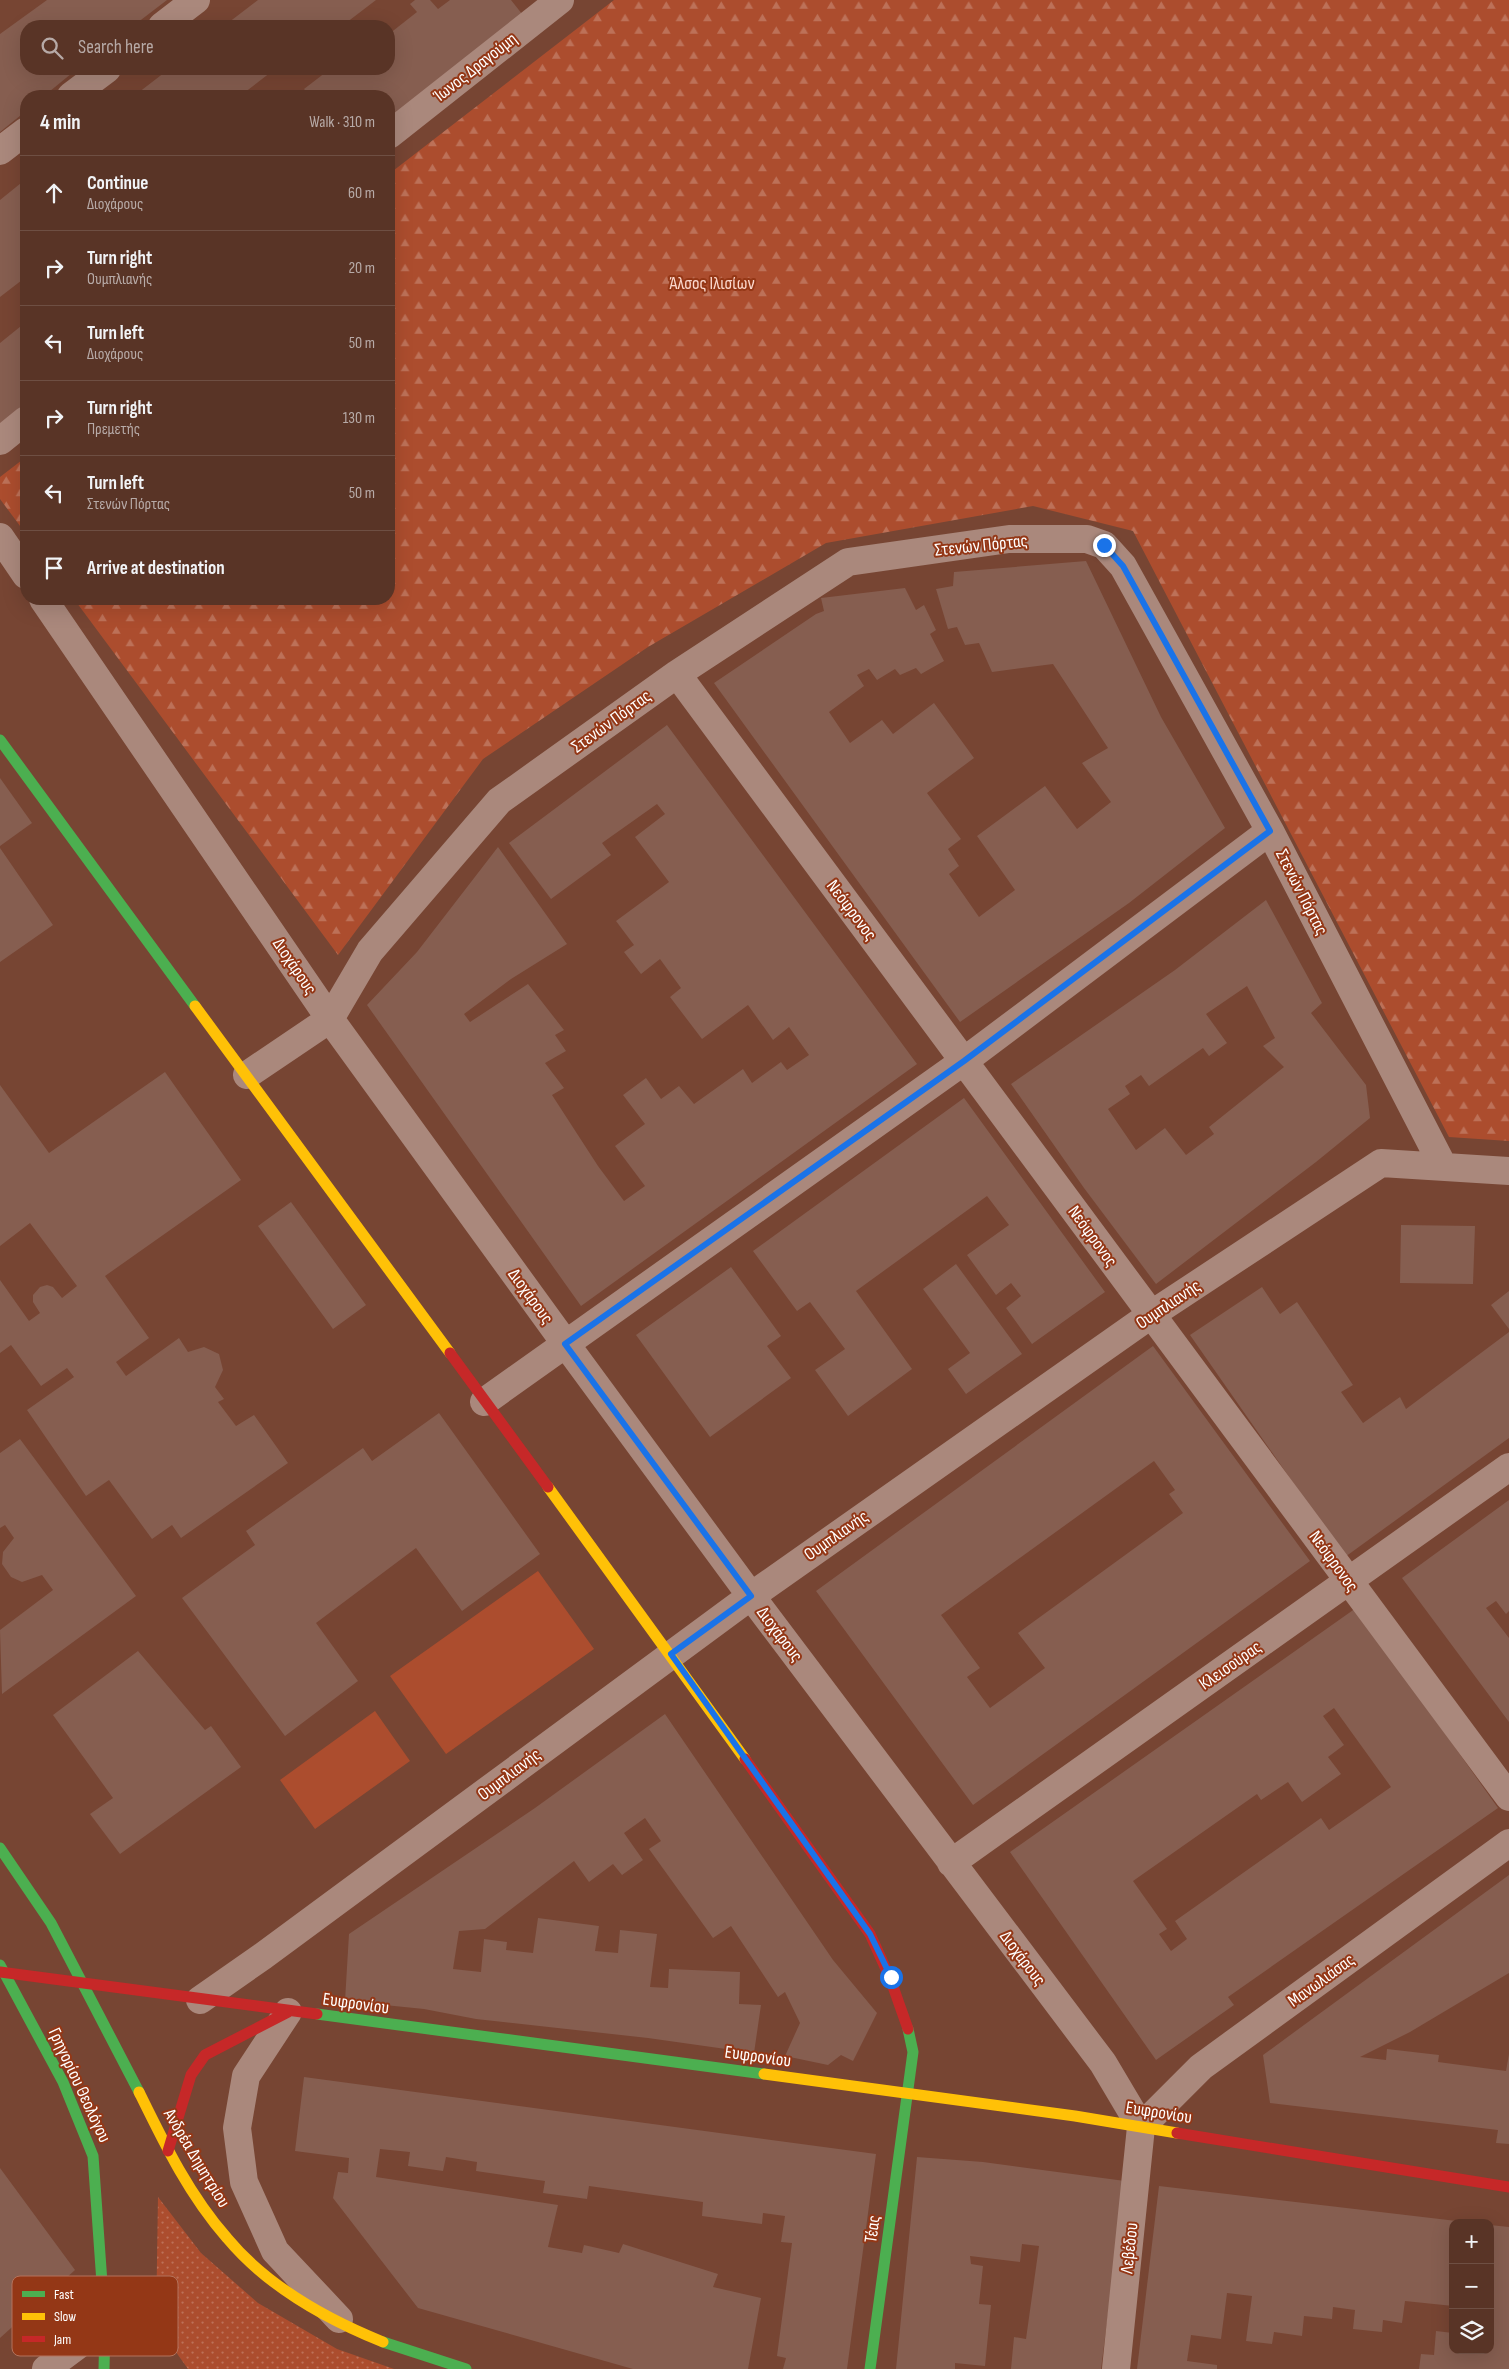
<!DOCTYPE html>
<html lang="en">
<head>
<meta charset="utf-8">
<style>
	:root { --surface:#593426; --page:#623f32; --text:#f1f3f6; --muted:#b7aaa7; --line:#6e4f43 }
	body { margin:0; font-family:"Sofia Sans Condensed",sans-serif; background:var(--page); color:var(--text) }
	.controls { position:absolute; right:15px; bottom:15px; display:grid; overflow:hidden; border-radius:10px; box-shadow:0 5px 20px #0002 }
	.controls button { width:45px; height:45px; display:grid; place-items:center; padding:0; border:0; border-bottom:1px solid var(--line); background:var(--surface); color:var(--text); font:25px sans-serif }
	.stop { position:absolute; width:15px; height:15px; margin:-11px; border:4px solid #1a73e8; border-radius:50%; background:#fff }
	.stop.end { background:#1a73e8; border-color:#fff; box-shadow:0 1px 5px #0008 }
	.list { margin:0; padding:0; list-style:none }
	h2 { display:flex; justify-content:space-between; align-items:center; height:65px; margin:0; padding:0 20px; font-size:21px }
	h2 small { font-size:16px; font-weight:400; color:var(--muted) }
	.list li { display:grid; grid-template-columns:32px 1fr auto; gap:15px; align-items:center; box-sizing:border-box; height:75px; padding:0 20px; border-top:1px solid var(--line) }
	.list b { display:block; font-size:19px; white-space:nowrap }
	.list p { margin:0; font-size:16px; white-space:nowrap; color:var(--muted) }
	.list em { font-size:16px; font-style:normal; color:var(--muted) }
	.icon { flex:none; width:28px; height:28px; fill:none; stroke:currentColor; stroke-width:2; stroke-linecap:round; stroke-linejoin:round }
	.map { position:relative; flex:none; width:1509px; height:2369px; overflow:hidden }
	.search { position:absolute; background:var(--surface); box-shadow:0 5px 20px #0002; left:20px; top:20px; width:375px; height:55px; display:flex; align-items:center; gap:12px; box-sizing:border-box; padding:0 18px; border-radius:20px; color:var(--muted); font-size:19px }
	.panel { position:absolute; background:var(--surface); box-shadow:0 5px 20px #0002; left:20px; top:90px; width:375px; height:515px; border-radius:20px }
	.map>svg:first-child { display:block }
</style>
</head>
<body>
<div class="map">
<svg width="1509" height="2369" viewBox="0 0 1509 2369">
	<defs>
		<pattern id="forest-firs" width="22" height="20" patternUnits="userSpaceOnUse" patternTransform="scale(1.25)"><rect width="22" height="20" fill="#ac4d2e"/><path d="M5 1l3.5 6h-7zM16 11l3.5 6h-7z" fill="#bd7158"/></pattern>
		<pattern id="park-dots" width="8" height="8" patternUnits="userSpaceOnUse" patternTransform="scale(1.25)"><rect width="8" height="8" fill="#ac4d2e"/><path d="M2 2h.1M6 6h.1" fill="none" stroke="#bd7158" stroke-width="1.8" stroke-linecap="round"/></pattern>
	</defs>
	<rect width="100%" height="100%" fill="#774533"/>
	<path fill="url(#forest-firs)" d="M 614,0 L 1509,0 L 1509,1141 L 1449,1137 L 1133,531 L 1033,506 L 826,543 L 648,647 L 483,759 L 338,955 L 74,599 L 389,599 L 389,174 Z
		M 26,457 L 26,534 L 0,499 L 0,477 Z"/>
	<path fill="url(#park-dots)" d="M 158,2197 L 201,2253 L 258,2303 L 337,2349 L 394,2369 L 188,2369 L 156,2324 Z"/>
	<path fill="#ac4d2e" d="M 538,1571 L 594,1649 L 446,1754 L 390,1676 Z
		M 375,1711 L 410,1761 L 315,1829 L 280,1780 Z"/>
	<path fill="#865e50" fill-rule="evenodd" d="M 47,0 L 167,0 L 133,26 L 26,26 L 26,69 L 77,69 L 44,96 L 26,96 L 26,111 L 0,132 L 0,34 Z
		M 258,0 L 376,0 L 342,26 L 224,26 Z
		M 415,0 L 430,0 L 438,9 L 450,0 L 511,0 L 526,19 L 389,126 L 389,96 L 310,96 L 304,89 L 330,69 L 389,69 L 389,34 L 417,12 L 410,4 Z
		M 169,69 L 275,69 L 240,96 L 134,96 Z
		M 26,179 L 26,277 L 0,297 L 0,200 Z
		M 26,322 L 26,411 L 0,431 L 0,343 Z
		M 1086,561 L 1161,717 L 1225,828 L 1129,903 L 960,1022 L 714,683 L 816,614 L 824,611 L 821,598 L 905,588 L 916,610 L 924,605 L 936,630 L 930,634 L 944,661 L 921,674 L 916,668 L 900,675 L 895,669 L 877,680 L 869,669 L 857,675 L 864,686 L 829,712 L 850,743 L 882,720 L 893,734 L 934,703 L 974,758 L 927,793 L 961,839 L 948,849 L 959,866 L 949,874 L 979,917 L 1015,890 L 977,836 L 1045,786 L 1077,829 L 1111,802 L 1082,763 L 1108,748 L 1053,664 L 992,672 L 979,643 L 965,645 L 957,627 L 948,629 L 936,589 L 953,586 L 954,572 Z
		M 667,725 L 917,1064 L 581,1306 L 367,1005 L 417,952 L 498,847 L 567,944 L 511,979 L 464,1014 L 470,1022 L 528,984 L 564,1030 L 555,1035 L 566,1051 L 545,1063 L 564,1088 L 552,1095 L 598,1166 L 624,1201 L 645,1186 L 615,1146 L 645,1124 L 623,1095 L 646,1078 L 661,1099 L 679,1086 L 694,1104 L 743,1069 L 752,1083 L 781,1062 L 787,1070 L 809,1055 L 789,1027 L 773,1040 L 748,1005 L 702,1039 L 670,997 L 681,988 L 660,959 L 641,974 L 624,952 L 634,945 L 616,921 L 669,882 L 635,837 L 665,814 L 657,804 L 602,843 L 611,855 L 551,899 L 509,843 Z
		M 0,778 L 32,823 L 0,846 Z
		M 0,848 L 53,925 L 0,962 Z
		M 1266,900 L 1322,1003 L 1311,1013 L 1366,1085 L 1370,1118 L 1316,1162 L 1156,1284 L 1084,1188 L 1011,1084 L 1175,970 ZM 1247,986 L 1275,1038 L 1263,1046 L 1284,1067 L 1209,1127 L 1214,1134 L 1186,1155 L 1165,1128 L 1136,1150 L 1108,1109 L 1130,1094 L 1125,1086 L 1141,1075 L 1149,1086 L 1203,1048 L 1209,1056 L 1227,1043 L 1206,1014 Z
		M 165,1072 L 241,1180 L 105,1276 L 149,1338 L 116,1362 L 126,1376 L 179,1338 L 188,1352 L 204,1347 L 219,1354 L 223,1370 L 215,1387 L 224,1399 L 218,1402 L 236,1426 L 254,1415 L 288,1463 L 181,1538 L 172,1525 L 152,1539 L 109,1480 L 86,1496 L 27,1410 L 74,1377 L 67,1368 L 41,1386 L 11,1345 L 0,1353 L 0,1280 L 29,1321 L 40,1313 L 33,1302 L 33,1295 L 40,1287 L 47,1285 L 53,1287 L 62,1298 L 77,1286 L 30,1223 L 0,1246 L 0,1085 L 49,1153 Z
		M 964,1098 L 1105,1292 L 1032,1344 L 1006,1308 L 1021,1296 L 1011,1283 L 996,1295 L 967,1255 L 1009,1225 L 987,1196 L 856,1291 L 912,1369 L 848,1416 L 815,1370 L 845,1349 L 810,1302 L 797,1311 L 753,1251 Z
		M 291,1202 L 366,1305 L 333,1329 L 258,1226 Z
		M 1401,1225 L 1475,1226 L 1473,1284 L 1400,1283 Z
		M 956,1264 L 1022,1354 L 966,1394 L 948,1369 L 970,1353 L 923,1289 Z
		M 731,1267 L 781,1336 L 767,1346 L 791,1378 L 710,1437 L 636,1335 Z
		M 1262,1287 L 1280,1314 L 1297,1302 L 1353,1385 L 1341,1392 L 1363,1423 L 1400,1397 L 1406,1409 L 1509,1332 L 1509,1438 L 1345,1557 L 1190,1335 Z
		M 1509,1291 L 1509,1329 L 1491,1305 Z
		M 1153,1346 L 1310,1561 L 973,1805 L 816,1591 ZM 1154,1461 L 1175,1490 L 1169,1494 L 1183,1513 L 1018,1633 L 1045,1668 L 990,1708 L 967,1677 L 980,1668 L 941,1615 Z
		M 439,1413 L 540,1554 L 462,1611 L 416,1548 L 316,1623 L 358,1681 L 285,1736 L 182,1598 L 255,1545 L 246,1531 L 363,1448 L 372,1461 Z
		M 20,1439 L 136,1596 L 2,1694 L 0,1630 L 53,1590 L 42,1575 L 22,1582 L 11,1577 L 2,1564 L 3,1552 L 14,1538 L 5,1525 L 0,1528 L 0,1453 Z
		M 1509,1500 L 1509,1611 L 1506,1614 L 1496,1601 L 1486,1608 L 1509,1638 L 1509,1722 L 1402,1578 Z
		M 1356,1608 L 1498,1808 L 1228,1997 L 1234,2005 L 1156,2060 L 1010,1852 ZM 1334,1708 L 1391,1787 L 1329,1830 L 1321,1818 L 1175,1921 L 1187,1939 L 1171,1951 L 1159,1934 L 1167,1929 L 1133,1881 L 1257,1794 L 1261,1800 L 1288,1782 L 1302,1802 L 1341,1774 L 1328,1757 L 1344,1745 L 1323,1716 Z
		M 138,1651 L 205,1730 L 211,1726 L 241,1767 L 120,1854 L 90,1814 L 113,1798 L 53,1715 Z
		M 665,1714 L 833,1960 L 877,2013 L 853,2061 L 841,2055 L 828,2065 L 785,2056 L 800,2023 L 785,1992 L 778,1997 L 731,1926 L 713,1938 L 649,1849 L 661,1841 L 645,1818 L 624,1833 L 643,1860 L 622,1875 L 613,1864 L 589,1882 L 574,1861 L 485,1929 L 459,1931 L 453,1969 L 481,1972 L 484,1939 L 507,1942 L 506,1950 L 533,1953 L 538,1918 L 599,1926 L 595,1951 L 618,1953 L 620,1930 L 657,1934 L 650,1987 L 668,1988 L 669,1969 L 740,1972 L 739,2004 L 761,2005 L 754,2053 L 648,2038 L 476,2019 L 424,2009 L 345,2001 L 349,1934 L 535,1808 Z
		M 1509,1875 L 1509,1973 L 1410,2032 L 1360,2057 L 1386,2060 L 1387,2049 L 1439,2055 L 1438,2062 L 1506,2071 L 1509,2054 L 1509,2144 L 1496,2143 L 1498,2130 L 1270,2103 L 1263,2055 Z
		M 304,2077 L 876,2154 L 847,2369 L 783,2369 L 786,2358 L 777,2356 L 792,2243 L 781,2242 L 785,2216 L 763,2213 L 762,2224 L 702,2216 L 703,2202 L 589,2186 L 587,2199 L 543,2193 L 545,2181 L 476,2171 L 477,2162 L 446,2157 L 443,2171 L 408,2166 L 410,2152 L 380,2149 L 376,2177 L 558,2205 L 548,2247 L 582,2253 L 584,2245 L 619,2253 L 623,2244 L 718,2274 L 713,2287 L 761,2298 L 748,2369 L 633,2369 L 418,2308 L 333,2198 L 338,2172 L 348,2173 L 349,2158 L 295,2151 Z
		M 917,2157 L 983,2162 L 1125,2181 L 1101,2369 L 1011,2369 L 1014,2337 L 1026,2339 L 1039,2246 L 1022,2244 L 1020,2262 L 970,2256 L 971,2264 L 983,2266 L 979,2304 L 991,2305 L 985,2366 L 955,2363 L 955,2369 L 896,2369 Z
		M 0,2168 L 75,2270 L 0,2338 Z
		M 1159,2186 L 1465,2222 L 1453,2223 L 1453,2306 L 1405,2301 L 1402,2323 L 1383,2320 L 1382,2332 L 1353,2329 L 1355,2310 L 1333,2307 L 1332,2319 L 1304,2316 L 1302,2336 L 1274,2332 L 1272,2344 L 1246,2341 L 1252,2296 L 1227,2293 L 1221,2339 L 1191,2335 L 1187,2361 L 1217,2365 L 1217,2369 L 1137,2369 Z
		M 1490,2225 L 1509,2227 L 1509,2369 L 1419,2369 L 1421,2354 L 1434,2355 L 1436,2331 L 1453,2333 L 1453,2350 L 1490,2350 Z"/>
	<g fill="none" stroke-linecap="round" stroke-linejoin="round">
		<path stroke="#aa887c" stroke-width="28" d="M 162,26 L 196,0
			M 71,96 L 107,69
			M 389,135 L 560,0
			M 0,151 L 26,131
			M 0,441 L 26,420
			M 0,537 L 26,575
			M 43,599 L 330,1019 L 565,1343 L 751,1596 L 1103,2063 L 1141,2127
			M 677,674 L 1509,1797
			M 247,1075 L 330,1019 L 370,951 L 499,801 L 677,674 L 848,562 L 1009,539 L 1087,539 L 1104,545 L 1123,566 L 1270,831 L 1443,1166
			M 484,1402 L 964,1061 L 1270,831
			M 951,1863 L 1509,1467
			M 200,2000 L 263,1956 L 751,1596 L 1152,1314 L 1381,1163 L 1509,1171
			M 288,2012 L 246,2076 L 237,2128 L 244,2182 L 275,2251 L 339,2319
			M 1141,2127 L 1201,2067 L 1509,1843
			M 46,2369 L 105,2325
			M 1116,2369 L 1141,2127"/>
		<path stroke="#4caf50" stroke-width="11" d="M 0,740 L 195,1006
			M 0,1848 L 51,1923 L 139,2092
			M 0,1965 L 63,2082 L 93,2156 L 105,2325 L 104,2369
			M 317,2014 L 764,2074
			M 383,2342 L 466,2369
			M 870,2369 L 913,2052 L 908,2029"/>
		<path stroke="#ffc107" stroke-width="11" d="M 195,1006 L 450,1353
			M 548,1487 L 745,1759
			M 764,2074 L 1075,2116 L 1177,2133
			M 139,2092 C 164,2143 189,2195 227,2238 C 267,2286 326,2319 383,2342"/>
		<path stroke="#c62828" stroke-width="11" d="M 450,1353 L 548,1487
			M 745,1759 L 870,1934 L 890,1978 L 908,2029
			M 0,1972 L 317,2014
			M 1177,2133 L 1509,2187
			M 168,2151 L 191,2075 L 205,2055 L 288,2012"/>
	</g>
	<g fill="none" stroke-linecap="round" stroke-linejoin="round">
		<path stroke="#1a73e8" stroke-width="6" d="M 891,1977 L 870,1934 L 671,1654 L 751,1596 L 565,1344 L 964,1061 L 1270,831 L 1123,566 L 1104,545"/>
	</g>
	<g text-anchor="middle" stroke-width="4" stroke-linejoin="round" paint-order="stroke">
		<g font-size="18" fill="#fff" stroke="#943716">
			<text transform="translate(475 67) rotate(-38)" y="6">Ίωνος Δραγούμη</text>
			<text transform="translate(981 545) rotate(-6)" y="6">Στενών Πόρτας</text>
			<text transform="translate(611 721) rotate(-36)" y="6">Στενών Πόρτας</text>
			<text transform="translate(1302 892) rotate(63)" y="6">Στενών Πόρτας</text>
			<text transform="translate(852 910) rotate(53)" y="6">Νεόφρονος</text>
			<text transform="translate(295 966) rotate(56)" y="6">Διοχάρους</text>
			<text transform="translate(1093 1236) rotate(54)" y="6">Νεόφρονος</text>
			<text transform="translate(531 1296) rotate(54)" y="6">Διοχάρους</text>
			<text transform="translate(1168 1304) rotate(-34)" y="6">Ουμπλιανής</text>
			<text transform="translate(836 1535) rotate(-35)" y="6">Ουμπλιανής</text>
			<text transform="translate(1334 1561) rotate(54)" y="6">Νεόφρονος</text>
			<text transform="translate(780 1634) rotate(53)" y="6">Διοχάρους</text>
			<text transform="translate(1230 1665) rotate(-35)" y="6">Κλεισούρας</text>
			<text transform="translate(509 1774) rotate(-37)" y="6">Ουμπλιανής</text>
			<text transform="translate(1023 1958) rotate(53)" y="6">Διοχάρους</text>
			<text transform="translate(1321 1980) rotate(-36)" y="6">Μανωλιάσας</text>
			<text transform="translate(356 2003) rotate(8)" y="6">Ευφρονίου</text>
			<text transform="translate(758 2056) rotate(8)" y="6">Ευφρονίου</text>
			<text transform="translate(80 2085) rotate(65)" y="6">Γρηγορίου Θεολόγου</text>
			<text transform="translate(1159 2112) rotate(9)" y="6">Ευφρονίου</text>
			<text transform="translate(197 2158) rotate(59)" y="6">Ανδρέα Δημητρίου</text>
			<text transform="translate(872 2229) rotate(-82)" y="6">Τέας</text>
			<text transform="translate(1129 2248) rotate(-84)" y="6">Λεβέδου</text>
		</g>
		<g font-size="18" fill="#fcd9ce" stroke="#943716">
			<text x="712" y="289">Άλσος Ιλισίων</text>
		</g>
	</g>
	<rect x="12" y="2276" width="166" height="80" rx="8" fill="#943716" stroke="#b4735c" stroke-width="1"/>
	<rect x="22" y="2291" width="23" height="6" fill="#4caf50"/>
	<rect x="22" y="2313" width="23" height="7" fill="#ffc107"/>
	<rect x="22" y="2336" width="23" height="6" fill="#c62828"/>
	<g font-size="14" fill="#fff">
		<text x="54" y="2299">Fast</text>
		<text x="54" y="2321">Slow</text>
		<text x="54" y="2344">Jam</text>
	</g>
</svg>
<div class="controls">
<button>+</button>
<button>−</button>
<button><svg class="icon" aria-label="layers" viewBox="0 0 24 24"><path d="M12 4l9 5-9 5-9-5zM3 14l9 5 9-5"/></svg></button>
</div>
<div class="stop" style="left:891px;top:1977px"></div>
<div class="stop end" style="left:1104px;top:545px"></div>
<div class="search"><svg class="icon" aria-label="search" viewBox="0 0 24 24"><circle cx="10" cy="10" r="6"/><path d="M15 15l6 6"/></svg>Search here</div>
<section class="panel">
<h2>4 min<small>Walk · 310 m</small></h2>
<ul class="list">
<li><svg class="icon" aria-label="ahead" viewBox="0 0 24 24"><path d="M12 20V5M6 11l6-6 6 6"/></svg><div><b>Continue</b><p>Διοχάρους</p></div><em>60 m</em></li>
<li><svg class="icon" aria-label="right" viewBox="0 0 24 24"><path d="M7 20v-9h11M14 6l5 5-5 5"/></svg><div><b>Turn right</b><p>Ουμπλιανής</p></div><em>20 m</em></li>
<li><svg class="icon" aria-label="left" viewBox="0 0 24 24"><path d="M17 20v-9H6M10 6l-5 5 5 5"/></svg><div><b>Turn left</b><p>Διοχάρους</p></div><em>50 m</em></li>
<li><svg class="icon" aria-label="right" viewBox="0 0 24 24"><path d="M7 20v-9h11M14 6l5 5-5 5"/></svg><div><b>Turn right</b><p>Πρεμετής</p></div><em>130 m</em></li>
<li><svg class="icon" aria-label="left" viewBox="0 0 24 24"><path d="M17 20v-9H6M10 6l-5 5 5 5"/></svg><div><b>Turn left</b><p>Στενών Πόρτας</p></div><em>50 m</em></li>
<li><svg class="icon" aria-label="arrive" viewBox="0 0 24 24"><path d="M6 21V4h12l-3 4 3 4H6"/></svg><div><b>Arrive at destination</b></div></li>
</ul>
</section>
</div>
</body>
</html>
